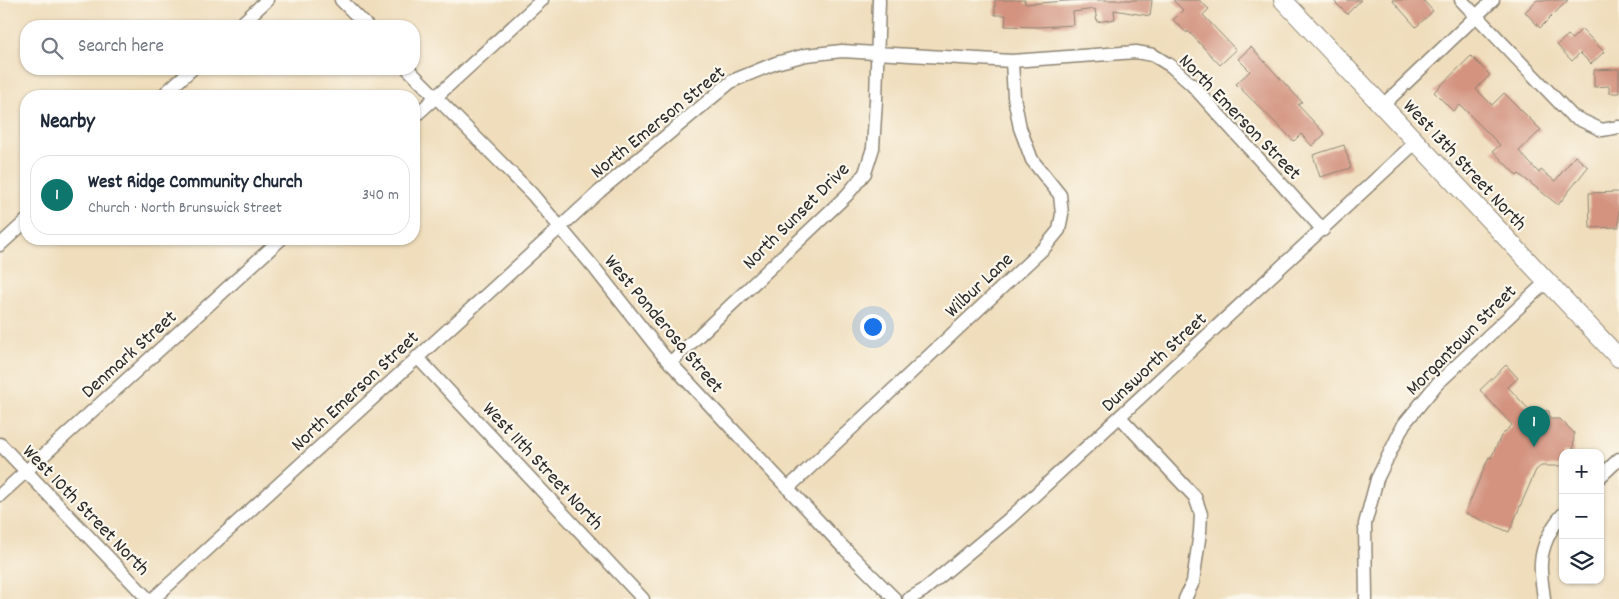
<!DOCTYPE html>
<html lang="en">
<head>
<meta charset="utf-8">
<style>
	:root { --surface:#fff; --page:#f6f6f7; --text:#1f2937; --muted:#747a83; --line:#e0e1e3; --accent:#0f766e }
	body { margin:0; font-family:Dekko,sans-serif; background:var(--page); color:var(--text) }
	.controls { position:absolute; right:15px; bottom:15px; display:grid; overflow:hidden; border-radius:10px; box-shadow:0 1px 4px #0004 }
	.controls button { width:45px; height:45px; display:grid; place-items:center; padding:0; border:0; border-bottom:1px solid var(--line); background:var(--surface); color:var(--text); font:25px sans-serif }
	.you { position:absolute; left:872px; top:326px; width:18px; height:18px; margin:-12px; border:4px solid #fff; border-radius:50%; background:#1a73e8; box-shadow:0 0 0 8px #1a73e833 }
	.badge { display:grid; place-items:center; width:32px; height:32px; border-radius:50%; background:var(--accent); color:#fff; font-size:16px; font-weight:700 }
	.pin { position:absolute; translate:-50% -41px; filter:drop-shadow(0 1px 2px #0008) }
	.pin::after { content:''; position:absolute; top:26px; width:18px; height:15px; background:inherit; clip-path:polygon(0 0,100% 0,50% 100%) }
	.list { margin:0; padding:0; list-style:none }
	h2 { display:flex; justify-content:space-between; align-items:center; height:65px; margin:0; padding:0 20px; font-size:21px }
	h2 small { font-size:16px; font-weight:400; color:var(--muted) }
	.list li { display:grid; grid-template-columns:32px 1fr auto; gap:15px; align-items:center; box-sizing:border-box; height:80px; margin:0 10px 10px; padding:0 10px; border:1px solid var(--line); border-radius:20px }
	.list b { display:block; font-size:19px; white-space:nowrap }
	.list p { margin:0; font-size:16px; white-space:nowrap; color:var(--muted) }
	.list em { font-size:16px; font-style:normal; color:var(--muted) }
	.icon { flex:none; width:28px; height:28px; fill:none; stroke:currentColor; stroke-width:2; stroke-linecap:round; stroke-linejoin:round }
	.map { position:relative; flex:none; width:1619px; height:599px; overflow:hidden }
	.search { position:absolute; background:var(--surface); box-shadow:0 1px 4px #0004; left:20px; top:20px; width:400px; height:55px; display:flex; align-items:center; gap:12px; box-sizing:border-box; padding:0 18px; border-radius:20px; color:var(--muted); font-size:19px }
	.panel { position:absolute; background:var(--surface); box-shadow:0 1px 4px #0004; left:20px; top:90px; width:400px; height:155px; border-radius:20px }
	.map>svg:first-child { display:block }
</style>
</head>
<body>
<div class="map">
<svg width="1619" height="599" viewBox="0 0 1619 599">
	<rect width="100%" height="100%" fill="#fbf7ec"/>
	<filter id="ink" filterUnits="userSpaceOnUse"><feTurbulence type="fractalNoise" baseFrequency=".02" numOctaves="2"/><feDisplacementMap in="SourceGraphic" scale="10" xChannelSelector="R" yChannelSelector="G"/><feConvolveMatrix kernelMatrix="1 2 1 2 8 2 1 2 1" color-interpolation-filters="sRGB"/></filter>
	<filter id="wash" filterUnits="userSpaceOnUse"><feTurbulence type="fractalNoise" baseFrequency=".0096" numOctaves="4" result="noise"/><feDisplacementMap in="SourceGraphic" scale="20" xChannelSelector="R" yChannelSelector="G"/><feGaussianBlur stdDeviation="1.12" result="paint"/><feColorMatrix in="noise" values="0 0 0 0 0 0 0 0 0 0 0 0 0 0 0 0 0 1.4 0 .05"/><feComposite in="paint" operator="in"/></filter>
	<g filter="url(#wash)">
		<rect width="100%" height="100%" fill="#efddbb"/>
		<g id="blocks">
			<path fill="#d3937f" d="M 995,0 L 1025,0 L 1025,4 L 1081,0 L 1152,0 L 1150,16 L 1114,10 L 1115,19 L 1097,22 L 1095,9 L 1073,12 L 1074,25 L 1038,27 L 1005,26 L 1006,15 L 995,15 Z
				M 1173,0 L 1199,0 L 1209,9 L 1203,15 L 1236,50 L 1220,65 L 1188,31 L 1187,33 L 1173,20 L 1183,10 Z
				M 1333,0 L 1361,0 L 1347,14 Z
				M 1392,0 L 1423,0 L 1433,11 L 1416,27 Z
				M 1537,0 L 1568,0 L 1540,28 L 1525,12 Z
				M 1582,29 L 1604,52 L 1591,64 L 1580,53 L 1572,61 L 1557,45 L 1568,35 L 1572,39 Z
				M 1251,47 L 1302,102 L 1298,105 L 1325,134 L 1312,146 L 1301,134 L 1294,141 L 1236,84 L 1250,71 L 1238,59 Z
				M 1471,56 L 1490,75 L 1476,89 L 1492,105 L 1504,93 L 1541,130 L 1519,151 L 1539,173 L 1541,170 L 1555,181 L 1575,156 L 1588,167 L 1558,205 L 1519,174 L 1517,176 L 1493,151 L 1500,145 L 1460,105 L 1453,111 L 1434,92 Z
				M 1619,69 L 1619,93 L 1609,93 L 1609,86 L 1594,87 L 1594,70 Z
				M 1344,145 L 1351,168 L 1320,177 L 1313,155 Z
				M 1619,192 L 1619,227 L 1590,228 L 1589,193 Z
				M 1506,365 L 1518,378 L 1508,387 L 1532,413 L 1535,410 L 1549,411 L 1550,419 L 1560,419 L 1574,433 L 1573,453 L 1563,453 L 1563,462 L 1559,466 L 1541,466 L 1536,470 L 1509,532 L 1465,513 L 1489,457 L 1491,458 L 1501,436 L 1512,425 L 1480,390 Z"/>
		</g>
	</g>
	<g filter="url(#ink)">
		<use href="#blocks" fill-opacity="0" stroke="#8d8473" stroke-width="1"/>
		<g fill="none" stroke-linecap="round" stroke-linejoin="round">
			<g stroke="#8d8473" stroke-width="15">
				<path id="street" d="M 341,0 L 367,26
					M 1461,0 L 1572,116 L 1602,130 L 1619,127
					M 239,26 L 267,0
					M 408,69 L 532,194 L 596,270 L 663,355 L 841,545 L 895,599
					M 162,96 L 192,69
					M 1382,106 L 1493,0
					M 414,117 L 542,0
					M 0,245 L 26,221
					M 417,357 L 643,599
					M 670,363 L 847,195 L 865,173 L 873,148 L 876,100 L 879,0
					M 1120,417 L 1195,497 L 1201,514 L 1200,532 L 1193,582 L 1185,599
					M 0,444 L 148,599
					M 1600,477 L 1619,459
					M 788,488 L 1045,247 L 1059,230 L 1062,214 L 1060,195 L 1032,160 L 1020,128 L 1014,97 L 1012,61
					M 0,495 L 281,239
					M 153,599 L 600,191 L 732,81 L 776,63 L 806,55 L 842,51 L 1012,61 L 1136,52 L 1153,55 L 1171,66 L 1192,85 L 1323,230
					M 909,599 L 924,590 L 1009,519 L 1416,142
					M 1366,599 L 1365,524 L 1377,479 L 1404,424 L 1437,384 L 1547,281
					M 1544,599 C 1543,588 1540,575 1541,563 C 1542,546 1551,527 1563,514"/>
			</g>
			<g stroke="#8d8473" stroke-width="20">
				<path id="secondary" d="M 1283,0 L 1619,358"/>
			</g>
			<use href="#street" stroke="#fff" stroke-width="12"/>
			<use href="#secondary" stroke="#fff" stroke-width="18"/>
		</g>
	</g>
	<g text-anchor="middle" stroke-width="4.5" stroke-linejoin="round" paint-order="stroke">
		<g font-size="20" fill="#2b2b2b" stroke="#fbf7ec">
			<text transform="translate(1241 116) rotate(46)" y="7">North Emerson Street</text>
			<text transform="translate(657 121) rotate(-39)" y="7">North Emerson Street</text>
			<text transform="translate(1466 164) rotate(47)" y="7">West 13th Street North</text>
			<text transform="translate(795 215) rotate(-45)" y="7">North Sunset Drive</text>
			<text transform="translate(978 284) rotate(-43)" y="7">Wilbur Lane</text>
			<text transform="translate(665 323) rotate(50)" y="7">West Ponderosa Street</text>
			<text transform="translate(1460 339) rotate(-45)" y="7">Morgantown Street</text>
			<text transform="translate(128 353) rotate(-42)" y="7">Denmark Street</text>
			<text transform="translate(1153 361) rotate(-43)" y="7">Dunsworth Street</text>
			<text transform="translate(354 390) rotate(-43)" y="7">North Emerson Street</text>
			<text transform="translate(544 465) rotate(47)" y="7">West 11th Street North</text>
			<text transform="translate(87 509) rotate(46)" y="7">West 10th Street North</text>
		</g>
	</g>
</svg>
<div class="controls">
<button>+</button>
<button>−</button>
<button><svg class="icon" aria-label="layers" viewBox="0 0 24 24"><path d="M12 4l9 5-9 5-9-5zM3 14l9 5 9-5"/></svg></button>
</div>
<div class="you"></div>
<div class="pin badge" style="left:1534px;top:447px">1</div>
<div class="search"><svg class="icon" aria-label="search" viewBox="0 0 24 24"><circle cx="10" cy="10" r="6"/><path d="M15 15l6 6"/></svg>Search here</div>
<section class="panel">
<h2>Nearby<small></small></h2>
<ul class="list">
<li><span class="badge">1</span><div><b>West Ridge Community Church</b><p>Church · North Brunswick Street</p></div><em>340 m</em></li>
</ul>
</section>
</div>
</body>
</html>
